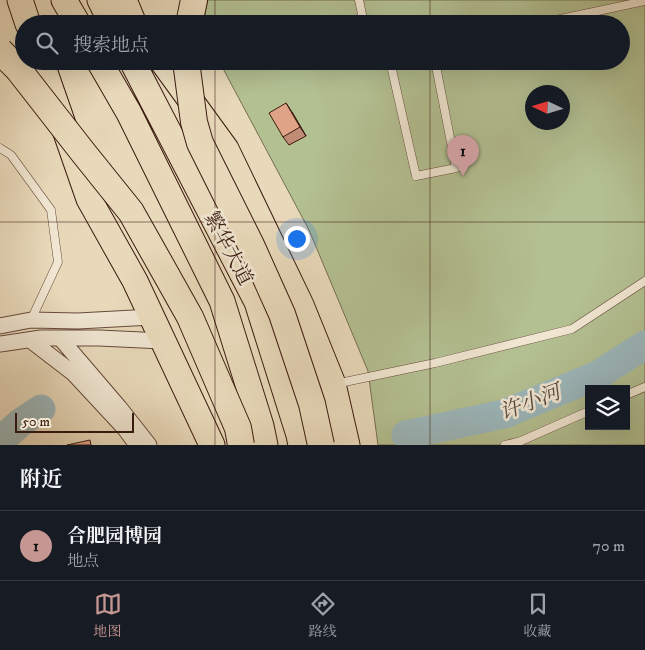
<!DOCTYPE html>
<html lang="zh">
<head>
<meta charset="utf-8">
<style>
	:root { --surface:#171b24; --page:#20242c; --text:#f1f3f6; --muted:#9ea1a6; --line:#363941; --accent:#c59692 }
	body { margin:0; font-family:"IM FELL DW Pica","Noto Serif SC",serif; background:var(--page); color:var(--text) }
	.controls { position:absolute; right:15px; bottom:15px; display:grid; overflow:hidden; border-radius:0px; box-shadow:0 5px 20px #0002 }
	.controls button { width:45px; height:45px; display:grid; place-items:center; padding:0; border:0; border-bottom:1px solid var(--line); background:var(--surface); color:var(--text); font:25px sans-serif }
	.compass { position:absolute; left:525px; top:85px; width:45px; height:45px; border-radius:50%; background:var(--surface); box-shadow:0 5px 20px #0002; rotate:274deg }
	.scale { position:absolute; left:15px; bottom:12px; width:119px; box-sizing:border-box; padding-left:5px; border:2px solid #3a1b0f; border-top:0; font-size:14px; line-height:18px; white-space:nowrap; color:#3a1b0f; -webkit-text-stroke:4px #f0e6d2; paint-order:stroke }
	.you { position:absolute; left:296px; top:238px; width:18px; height:18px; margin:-12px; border:4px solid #fff; border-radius:50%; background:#1a73e8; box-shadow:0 0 0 8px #1a73e833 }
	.badge { display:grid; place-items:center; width:32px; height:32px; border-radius:50%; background:var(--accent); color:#111; font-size:16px; font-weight:700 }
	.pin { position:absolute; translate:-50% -41px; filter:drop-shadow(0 1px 2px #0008) }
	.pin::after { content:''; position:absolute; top:26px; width:18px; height:15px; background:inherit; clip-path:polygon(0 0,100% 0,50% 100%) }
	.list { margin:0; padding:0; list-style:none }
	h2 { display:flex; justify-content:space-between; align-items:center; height:65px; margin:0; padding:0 20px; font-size:21px }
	h2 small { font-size:16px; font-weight:400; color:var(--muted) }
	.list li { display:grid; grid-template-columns:32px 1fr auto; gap:15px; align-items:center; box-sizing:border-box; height:70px; padding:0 20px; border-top:1px solid var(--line) }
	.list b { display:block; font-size:19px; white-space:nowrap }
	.list p { margin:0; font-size:16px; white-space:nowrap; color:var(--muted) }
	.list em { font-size:16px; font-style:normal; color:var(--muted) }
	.icon { flex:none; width:28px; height:28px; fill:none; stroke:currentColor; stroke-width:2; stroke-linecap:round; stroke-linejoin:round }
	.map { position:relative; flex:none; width:645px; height:445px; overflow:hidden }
	.search { position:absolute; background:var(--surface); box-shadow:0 5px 20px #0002; left:15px; right:15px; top:15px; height:55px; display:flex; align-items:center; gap:12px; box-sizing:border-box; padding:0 18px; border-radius:28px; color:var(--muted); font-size:19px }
	.sheet { height:135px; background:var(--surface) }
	nav { display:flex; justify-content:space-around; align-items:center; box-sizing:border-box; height:70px; border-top:1px solid var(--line); background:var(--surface); font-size:14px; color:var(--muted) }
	nav a { display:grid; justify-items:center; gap:2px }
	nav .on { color:var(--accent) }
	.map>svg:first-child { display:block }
</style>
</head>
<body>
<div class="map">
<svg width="645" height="445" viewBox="0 0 645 445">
	<rect width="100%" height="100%" fill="#e8d9ba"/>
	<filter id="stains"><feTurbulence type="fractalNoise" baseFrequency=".004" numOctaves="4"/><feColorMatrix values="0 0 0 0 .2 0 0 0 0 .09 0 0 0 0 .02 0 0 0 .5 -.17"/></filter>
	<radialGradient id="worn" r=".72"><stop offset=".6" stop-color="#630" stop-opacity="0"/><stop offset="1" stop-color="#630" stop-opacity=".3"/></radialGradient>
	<path fill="#b3c092" stroke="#766e50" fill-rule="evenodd" d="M 208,0 L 645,0 L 645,445 L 378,445 L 368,371 L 309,230 L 219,61 L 621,61 L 621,24 L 204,24 L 206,8 ZM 532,92 L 562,92 L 562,122 L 532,122 ZM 589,389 L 626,389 L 626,426 L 589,426 Z"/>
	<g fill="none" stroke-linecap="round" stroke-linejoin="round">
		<path stroke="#9cb7bb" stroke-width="29" d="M 406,435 L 504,414 L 598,375 L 645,345
			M 0,441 L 20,423 L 41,409"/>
		<g stroke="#664a3a" stroke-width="9">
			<path id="service" d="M 359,0 L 364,24
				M 537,24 L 645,1
				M 390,61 L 416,176 L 456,168 L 435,61
				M 0,148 L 11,155 L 51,210 L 58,262 L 31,320
				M 335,384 L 435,363 L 572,329 L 645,281
				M 626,395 L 645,387
				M 505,445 L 521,441 L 589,411"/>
		</g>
		<g stroke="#664a3a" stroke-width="17">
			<path id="minor" d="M 0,326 L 31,320 L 78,321 L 152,317
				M 60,338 L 119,407 L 149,445
				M 30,340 L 73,373 L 125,429 L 137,445
				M 0,344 L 41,338 L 99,338 L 163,341"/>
		</g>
		<g stroke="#3a1b0f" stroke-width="27">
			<path id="primary" d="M 20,0 L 28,24
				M 64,0 L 78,24
				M 100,0 L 112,24
				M 124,0 L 134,24
				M 41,61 L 89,199 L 135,281 L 212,445
				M 99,61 L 129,113 L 222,301 L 261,426 L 265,445
				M 132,61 L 257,302 L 299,435 L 301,445
				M 162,61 L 226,149 L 301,305 L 333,384 L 347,445"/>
		</g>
		<g stroke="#3a1b0f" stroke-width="28">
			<path id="trunk" d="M 189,24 L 194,0"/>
		</g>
		<use href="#service" stroke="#f0e6d2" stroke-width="8"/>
		<use href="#minor" stroke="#f0e6d2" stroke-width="15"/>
		<use href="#primary" stroke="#e8d9ba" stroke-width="25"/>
		<use href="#trunk" stroke="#e8d9ba" stroke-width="26"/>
		<g stroke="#3a1b0f" stroke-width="28" stroke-linecap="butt">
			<path id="trunk-bridge" d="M 0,51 L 18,69 L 82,151 L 131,212 L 190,317 L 238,428 L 241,445
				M 186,61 L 194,122 L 200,143 L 251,245 L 282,314 L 312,404 L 321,445"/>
		</g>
		<use href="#trunk-bridge" stroke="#e8d9ba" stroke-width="26"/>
	</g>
	<path fill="#c08c75" stroke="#3a1b0f" d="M 292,112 L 306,136 L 289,145 L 283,137 Z"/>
	<path fill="#9c725f" stroke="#3a1b0f" d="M 286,103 L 292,112 L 306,136 L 300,127 Z"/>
	<path fill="#dfa388" stroke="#3a1b0f" d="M 286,103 L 300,127 L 283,137 L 269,113 Z
		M 90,440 L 91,445 L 67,445 Z"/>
	<path fill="none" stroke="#3a1b0f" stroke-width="1" stroke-opacity="0.55" d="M 215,0 L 215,24M 430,0 L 430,24M 215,61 L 215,445M 430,61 L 430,445M 0,222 L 645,222"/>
	<g text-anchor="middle" stroke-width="5" stroke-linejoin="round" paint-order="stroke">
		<g font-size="20" fill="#3a1b0f" stroke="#f0e6d2">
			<text transform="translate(229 248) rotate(62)" y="7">繁华大道</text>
		</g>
		<g font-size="21" font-style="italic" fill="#574a43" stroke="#f0e6d2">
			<text transform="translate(530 402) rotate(-21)" y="7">许小河</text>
		</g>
	</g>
	<rect width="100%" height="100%" filter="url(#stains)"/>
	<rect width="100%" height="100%" fill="url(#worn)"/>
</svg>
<div class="controls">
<button><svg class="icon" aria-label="layers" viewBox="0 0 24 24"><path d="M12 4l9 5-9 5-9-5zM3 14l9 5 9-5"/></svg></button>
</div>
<svg class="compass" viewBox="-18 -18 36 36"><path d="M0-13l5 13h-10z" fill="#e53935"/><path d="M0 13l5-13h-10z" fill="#9ea1a6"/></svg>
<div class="scale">50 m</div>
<div class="you"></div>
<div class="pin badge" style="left:463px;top:176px">1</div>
<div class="search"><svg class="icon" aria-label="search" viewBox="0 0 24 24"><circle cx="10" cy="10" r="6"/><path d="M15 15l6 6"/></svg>搜索地点</div>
</div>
<section class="sheet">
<h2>附近<small></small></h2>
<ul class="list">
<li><span class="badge">1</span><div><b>合肥园博园</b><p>地点</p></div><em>70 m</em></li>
</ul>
</section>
<nav>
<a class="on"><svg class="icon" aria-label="map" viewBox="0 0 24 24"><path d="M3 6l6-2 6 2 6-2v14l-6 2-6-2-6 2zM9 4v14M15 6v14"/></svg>地图</a>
<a><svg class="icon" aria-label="directions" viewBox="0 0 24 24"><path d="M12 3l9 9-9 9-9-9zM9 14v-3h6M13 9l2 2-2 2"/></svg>路线</a>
<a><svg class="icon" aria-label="saved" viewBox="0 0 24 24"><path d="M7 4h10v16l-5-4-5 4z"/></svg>收藏</a>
</nav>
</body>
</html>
